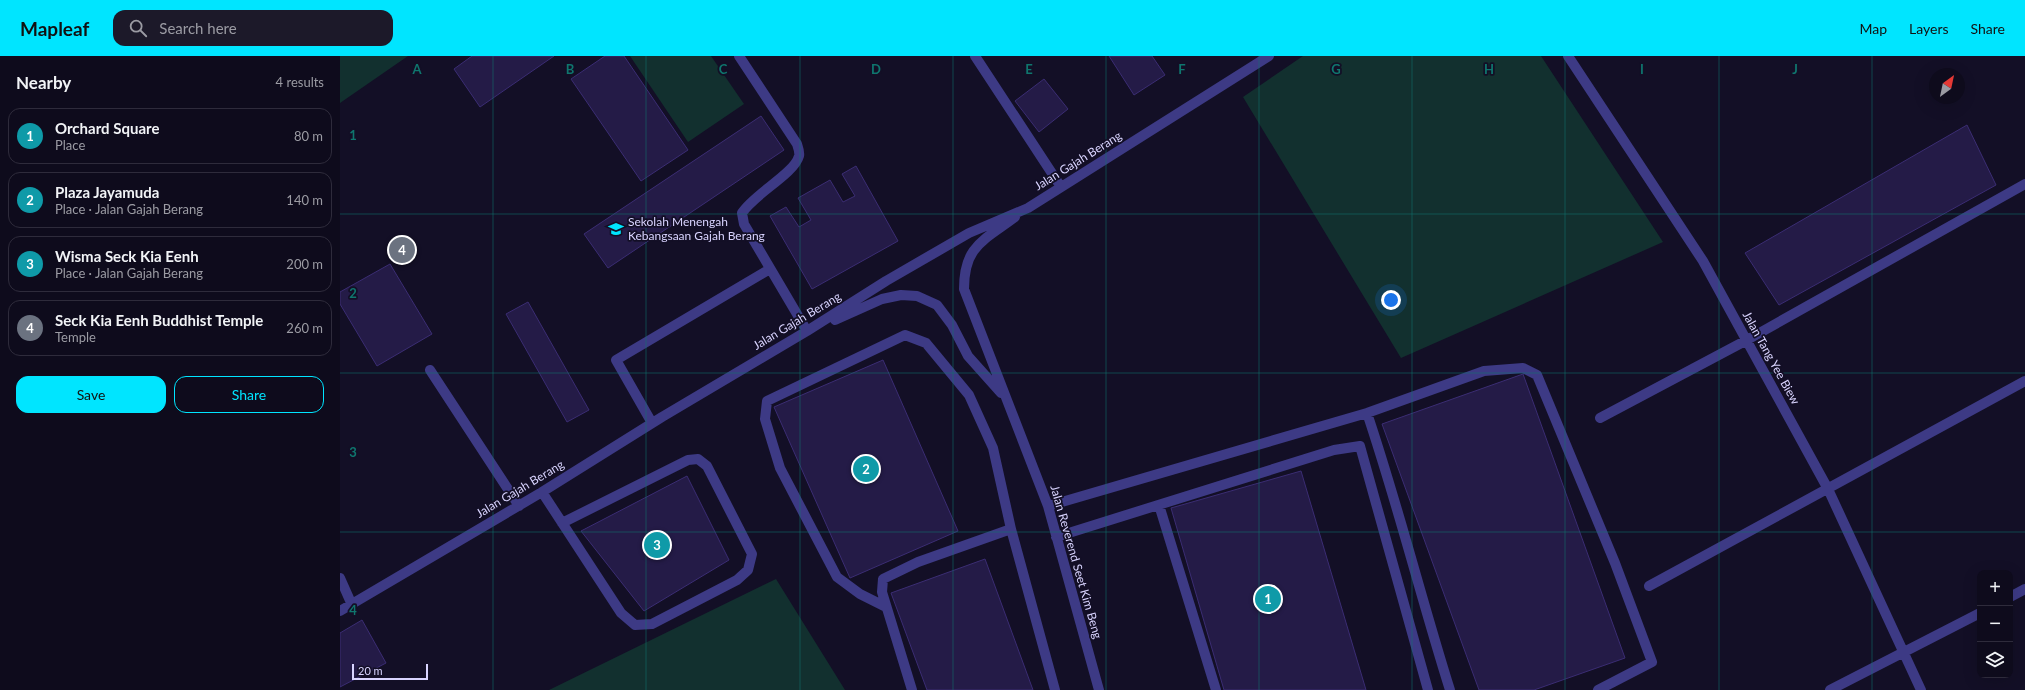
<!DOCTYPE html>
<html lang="en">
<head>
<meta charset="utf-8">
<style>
	:root { --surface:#0e0b1c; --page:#1c1929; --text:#f1f3f6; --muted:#9b9ba3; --line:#2e2b3b; --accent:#00e5ff }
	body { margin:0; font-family:Lato,sans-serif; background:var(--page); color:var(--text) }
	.controls { position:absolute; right:12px; bottom:12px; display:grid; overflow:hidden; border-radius:8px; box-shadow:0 4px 16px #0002 }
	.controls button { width:36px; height:36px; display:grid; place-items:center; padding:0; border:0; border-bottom:1px solid var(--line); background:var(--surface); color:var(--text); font:20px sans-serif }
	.compass { position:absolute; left:1589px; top:12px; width:36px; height:36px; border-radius:50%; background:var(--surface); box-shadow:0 4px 16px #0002; rotate:33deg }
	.scale { position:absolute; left:12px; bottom:10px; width:76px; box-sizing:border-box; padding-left:4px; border:2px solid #d9d4ff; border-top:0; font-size:11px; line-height:14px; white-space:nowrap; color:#d9d4ff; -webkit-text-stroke:3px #130f26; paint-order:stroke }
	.you { position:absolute; left:1051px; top:244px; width:14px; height:14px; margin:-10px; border:3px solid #fff; border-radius:50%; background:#1a73e8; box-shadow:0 0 0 6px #1a73e833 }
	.badge { display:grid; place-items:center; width:26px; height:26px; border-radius:50%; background:var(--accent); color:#fff; font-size:13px; font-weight:700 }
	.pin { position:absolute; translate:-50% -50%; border:2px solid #fff; box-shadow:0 1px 4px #0006 }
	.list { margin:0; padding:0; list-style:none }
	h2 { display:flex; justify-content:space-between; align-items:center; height:52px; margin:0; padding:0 16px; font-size:17px }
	h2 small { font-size:13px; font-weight:400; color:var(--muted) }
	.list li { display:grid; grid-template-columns:26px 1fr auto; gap:12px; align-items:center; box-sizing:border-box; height:56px; margin:0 8px 8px; padding:0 8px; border:1px solid var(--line); border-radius:12px }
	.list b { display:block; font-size:15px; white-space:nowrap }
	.list p { margin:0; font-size:13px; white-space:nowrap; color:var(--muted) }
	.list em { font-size:13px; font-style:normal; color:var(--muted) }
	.actions { display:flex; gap:8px; padding:12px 16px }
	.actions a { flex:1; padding:9px 0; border:1px solid var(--accent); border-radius:12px; text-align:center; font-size:14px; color:var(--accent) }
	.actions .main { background:var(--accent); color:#111 }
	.icon { flex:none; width:22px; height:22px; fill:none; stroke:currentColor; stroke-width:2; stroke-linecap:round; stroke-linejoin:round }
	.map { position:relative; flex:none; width:1685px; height:634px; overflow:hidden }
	header { display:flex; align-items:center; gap:24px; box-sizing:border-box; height:56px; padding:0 20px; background:var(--accent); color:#111 }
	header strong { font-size:19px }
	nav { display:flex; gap:22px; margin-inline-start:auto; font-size:14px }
	.search { width:280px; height:36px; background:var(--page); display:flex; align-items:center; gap:10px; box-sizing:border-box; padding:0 14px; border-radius:12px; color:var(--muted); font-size:15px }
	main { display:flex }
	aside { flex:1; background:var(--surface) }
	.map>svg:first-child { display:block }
</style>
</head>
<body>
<header>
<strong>Mapleaf</strong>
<div class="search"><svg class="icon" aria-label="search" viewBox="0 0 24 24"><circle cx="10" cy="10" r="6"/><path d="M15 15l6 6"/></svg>Search here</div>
<nav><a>Map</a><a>Layers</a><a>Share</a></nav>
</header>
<main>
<aside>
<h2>Nearby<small>4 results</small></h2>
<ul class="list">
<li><span class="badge" style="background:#0f9aa8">1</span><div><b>Orchard Square</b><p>Place</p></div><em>80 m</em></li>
<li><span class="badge" style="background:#0f9aa8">2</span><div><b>Plaza Jayamuda</b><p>Place · Jalan Gajah Berang</p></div><em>140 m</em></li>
<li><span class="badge" style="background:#0f9aa8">3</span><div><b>Wisma Seck Kia Eenh</b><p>Place · Jalan Gajah Berang</p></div><em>200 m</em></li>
<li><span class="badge" style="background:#6b7280">4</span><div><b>Seck Kia Eenh Buddhist Temple</b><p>Temple</p></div><em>260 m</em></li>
</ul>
<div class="actions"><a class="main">Save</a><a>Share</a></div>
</aside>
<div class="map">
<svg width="1685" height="634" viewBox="0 0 1685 634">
	<rect width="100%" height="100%" fill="#130f26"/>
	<path fill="#12302f" d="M 0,0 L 68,0 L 0,47 Z
		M 290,0 L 371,0 L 404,48 L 348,86 Z
		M 963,0 L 1201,0 L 1323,186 L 1061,302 L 903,41 Z
		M 436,523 L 505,634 L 209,634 Z"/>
	<path fill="#241b47" stroke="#3b2d73" d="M 132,0 L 214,0 L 140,51 L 114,13 Z
		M 265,0 L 284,0 L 348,94 L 301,125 L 231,23 Z
		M 769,0 L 812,0 L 825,19 L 794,39 Z
		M 704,23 L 728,53 L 699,76 L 675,45 Z
		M 421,60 L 444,94 L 268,212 L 244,178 Z
		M 1627,69 L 1656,129 L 1439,249 L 1405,197 Z
		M 516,110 L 558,185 L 472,233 L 430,160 L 446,151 L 459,171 L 471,164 L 458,142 L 490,124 L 503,146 L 515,140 L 502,118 Z
		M 50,208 L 92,278 L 37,310 L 0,248 L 0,236 Z
		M 188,246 L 249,354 L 227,366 L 166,258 Z
		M 543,304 L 618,475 L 510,522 L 434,351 Z
		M 1183,318 L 1285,602 L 1194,634 L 1139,634 L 1042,368 Z
		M 961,415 L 1026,634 L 884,634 L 831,452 Z
		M 347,420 L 389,504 L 304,555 L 241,475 Z
		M 645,503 L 693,634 L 587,634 L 551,537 Z
		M 22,564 L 46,607 L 0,631 L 0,577 Z"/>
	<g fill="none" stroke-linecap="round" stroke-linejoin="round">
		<path stroke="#3d3a85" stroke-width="10" d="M 399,0 L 457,88 C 458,91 460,96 459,100 C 454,118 414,138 402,157 L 404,168 L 467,275
			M 635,0 L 721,131
			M 1228,0 L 1363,205 L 1488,433 L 1581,634
			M 675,161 C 643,185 624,190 624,233 L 708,450 L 759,634
			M 495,264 L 542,243 L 561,239 L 577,240 L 597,249 L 612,269 L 628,300 L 661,337
			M 90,314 L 179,450
			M 1027,357 C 1058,449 1081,542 1110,634
			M 1260,362 L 1407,284 L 1685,128
			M 312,367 L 276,304 L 430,213
			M 202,436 L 281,557 L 295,569 L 312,568 L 397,524 L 408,514 L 412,498 L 367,410 L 358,403 L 348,404 L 222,467
			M 819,449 L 876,634
			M 708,450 L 1027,357 L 1144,315 L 1183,312 L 1197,319 L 1275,507 L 1312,606 L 1258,634
			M 716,481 L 994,394 L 1020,390 L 1088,634
			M 0,522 L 12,549
			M 1309,530 L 1685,325
			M 1670,541 L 1685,533
			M 546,551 L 520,538 L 497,521 L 440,412 L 425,363 L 427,345 L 565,279 L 586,287 L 629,339 L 653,392 L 671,473 L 715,634
			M 0,555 L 202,436 L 322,361 L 467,275 L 546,225 L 629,177 L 688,152 L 929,0
			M 572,634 L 542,536 L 543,523 L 578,506 L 671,473
			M 1490,634 L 1640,557"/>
	</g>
	<path fill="none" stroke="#0f766e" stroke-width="1" stroke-opacity="0.55" d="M 153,0 L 153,634M 306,0 L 306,634M 460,0 L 460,634M 613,0 L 613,634M 766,0 L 766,634M 919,0 L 919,634M 1072,0 L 1072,634M 1225,0 L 1225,634M 1379,0 L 1379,634M 1532,0 L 1532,634M 0,158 L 1685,158M 0,317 L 1685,317M 0,476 L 1685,476"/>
	<defs>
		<g id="school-bare" transform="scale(1.2)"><path d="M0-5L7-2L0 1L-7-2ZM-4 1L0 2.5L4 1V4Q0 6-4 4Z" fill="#00e5ff" stroke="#130f26" stroke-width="2.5" paint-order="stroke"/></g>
	</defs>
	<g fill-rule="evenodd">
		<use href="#school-bare" x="276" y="173"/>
	</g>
	<g text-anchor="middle" stroke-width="3.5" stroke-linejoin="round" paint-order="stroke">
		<g font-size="12" fill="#d9d4ff" stroke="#130f26">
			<text transform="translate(738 105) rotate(-32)" y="4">Jalan Gajah Berang</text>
			<text transform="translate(457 265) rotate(-31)" y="4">Jalan Gajah Berang</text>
			<text transform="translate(1431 302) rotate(61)" y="4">Jalan Tang Yee Biew</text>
			<text transform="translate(180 433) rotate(-31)" y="4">Jalan Gajah Berang</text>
			<text transform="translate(736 506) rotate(74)" y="4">Jalan Reverend Seet Kim Beng</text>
		</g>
		<g font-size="12" fill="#d9d4ff" stroke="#130f26" text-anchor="start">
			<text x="288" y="170">Sekolah Menengah<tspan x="288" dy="14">Kebangsaan Gajah Berang</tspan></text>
		</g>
	</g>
	<g font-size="13" text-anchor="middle" font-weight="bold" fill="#0f766e" stroke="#130f26" stroke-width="3.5" stroke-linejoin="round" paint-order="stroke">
		<text x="77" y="18">A</text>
		<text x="230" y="18">B</text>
		<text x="383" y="18">C</text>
		<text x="536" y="18">D</text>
		<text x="689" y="18">E</text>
		<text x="842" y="18">F</text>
		<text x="996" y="18">G</text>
		<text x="1149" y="18">H</text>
		<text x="1302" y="18">I</text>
		<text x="1455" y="18">J</text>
		<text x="13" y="84">1</text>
		<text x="13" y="242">2</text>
		<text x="13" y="401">3</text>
		<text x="13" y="559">4</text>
	</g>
</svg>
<div class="controls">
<button>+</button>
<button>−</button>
<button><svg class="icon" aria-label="layers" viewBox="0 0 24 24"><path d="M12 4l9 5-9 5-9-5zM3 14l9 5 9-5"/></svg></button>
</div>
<svg class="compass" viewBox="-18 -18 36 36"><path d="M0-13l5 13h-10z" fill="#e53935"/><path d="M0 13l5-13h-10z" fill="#9b9ba3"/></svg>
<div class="scale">20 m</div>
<div class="you"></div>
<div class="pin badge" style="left:928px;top:543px;background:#0f9aa8">1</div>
<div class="pin badge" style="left:526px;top:413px;background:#0f9aa8">2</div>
<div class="pin badge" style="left:317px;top:489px;background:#0f9aa8">3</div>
<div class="pin badge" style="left:62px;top:194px;background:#6b7280">4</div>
</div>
</main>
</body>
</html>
